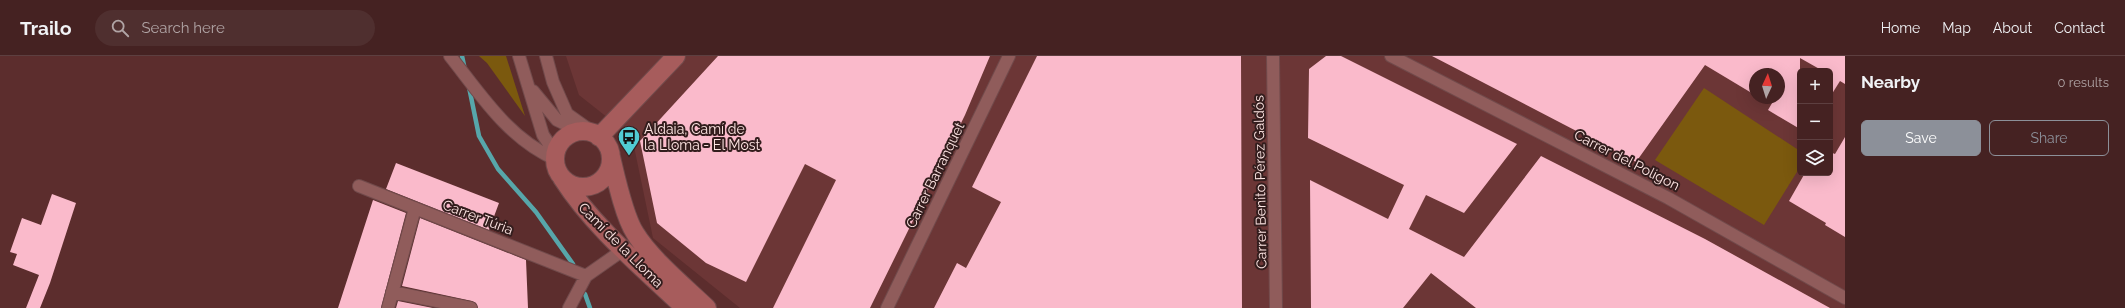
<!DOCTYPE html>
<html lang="en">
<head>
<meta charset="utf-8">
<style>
	:root { --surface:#452222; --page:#4f2f2f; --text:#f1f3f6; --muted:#b0a4a5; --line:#5d3f40; --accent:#8c9099 }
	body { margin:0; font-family:Raleway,sans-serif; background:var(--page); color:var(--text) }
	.controls { position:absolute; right:12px; top:12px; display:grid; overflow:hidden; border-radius:6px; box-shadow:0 4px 16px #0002 }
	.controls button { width:36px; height:36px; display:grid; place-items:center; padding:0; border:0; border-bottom:1px solid var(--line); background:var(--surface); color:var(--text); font:20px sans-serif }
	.compass { position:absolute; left:1749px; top:12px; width:36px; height:36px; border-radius:50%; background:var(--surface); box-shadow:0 4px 16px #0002; rotate:4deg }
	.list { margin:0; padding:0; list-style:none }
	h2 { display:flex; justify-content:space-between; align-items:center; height:52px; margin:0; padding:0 16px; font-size:17px }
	h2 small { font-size:13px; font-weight:400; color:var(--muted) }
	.actions { display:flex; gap:8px; padding:12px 16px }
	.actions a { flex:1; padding:9px 0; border:1px solid var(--accent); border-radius:6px; text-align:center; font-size:14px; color:var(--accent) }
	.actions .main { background:var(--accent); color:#fff }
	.icon { flex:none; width:22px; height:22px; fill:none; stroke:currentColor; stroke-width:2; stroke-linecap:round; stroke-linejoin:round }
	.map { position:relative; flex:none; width:1845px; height:252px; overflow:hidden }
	header { display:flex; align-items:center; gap:24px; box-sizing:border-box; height:56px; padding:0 20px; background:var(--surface); border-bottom:1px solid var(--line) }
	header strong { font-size:19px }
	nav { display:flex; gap:22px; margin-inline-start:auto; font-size:14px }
	.search { width:280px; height:36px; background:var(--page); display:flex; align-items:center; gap:10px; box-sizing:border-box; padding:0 14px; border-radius:22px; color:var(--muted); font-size:15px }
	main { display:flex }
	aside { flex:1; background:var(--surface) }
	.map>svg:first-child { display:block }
</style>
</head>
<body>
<header>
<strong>Trailo</strong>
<div class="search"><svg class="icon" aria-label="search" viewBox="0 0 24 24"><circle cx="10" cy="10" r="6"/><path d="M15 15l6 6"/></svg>Search here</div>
<nav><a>Home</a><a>Map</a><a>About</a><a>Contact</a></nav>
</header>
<main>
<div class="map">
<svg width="1845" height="252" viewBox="0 0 1845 252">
	<rect width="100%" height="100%" fill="#5c2d2d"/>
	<path fill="#6c3636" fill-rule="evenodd" d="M 566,0 L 1845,0 L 1845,252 L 740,252 L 653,182 L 632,81 L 579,39 ZM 1800,15 L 1830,15 L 1830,117 L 1800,117 ZM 1755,18 L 1779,18 L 1779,42 L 1755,42 Z"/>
	<path fill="#7b590e" d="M 479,0 L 506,0 L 525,60 L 487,7 Z
		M 1704,32 L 1800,95 L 1800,111 L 1764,169 L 1655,104 Z"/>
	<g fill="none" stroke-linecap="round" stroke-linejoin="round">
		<path stroke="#57a6aa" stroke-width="4.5" d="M 462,0 L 465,14
			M 469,31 L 479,80 L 498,113 L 536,156 L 573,208
			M 585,238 L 590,252"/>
	</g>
	<path fill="#fabacb" d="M 718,0 L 990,0 L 965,59 L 870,252 L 773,252 L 836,124 L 805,108 L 746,226 L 706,207 L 657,167 L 640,85 Z
		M 1037,0 L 1241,0 L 1242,252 L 934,252 L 957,207 L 966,212 L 1001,146 L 972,131 Z
		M 1326,0 L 1341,0 L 1517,88 L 1464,157 L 1426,139 L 1409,173 L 1464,201 L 1541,100 L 1705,183 L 1830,252 L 1476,252 L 1431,217 L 1403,252 L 1311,252 L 1310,124 L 1388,163 L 1404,129 L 1308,82 L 1309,13 Z
		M 1432,0 L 1845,0 L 1845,28 L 1840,25 L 1830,41 L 1830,15 L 1823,15 L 1800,2 L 1800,73 L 1768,54 L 1775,42 L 1779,42 L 1779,18 L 1755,18 L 1755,39 L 1705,9 L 1636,106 Z
		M 1845,81 L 1845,181 L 1825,169 L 1826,167 L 1789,145 L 1805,117 L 1830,117 L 1830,96 L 1835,98 Z
		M 396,107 L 499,147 L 489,174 L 386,133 Z
		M 52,138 L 76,147 L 50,227 L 40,252 L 26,252 L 39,219 L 13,209 L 17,198 L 10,196 L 22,162 L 41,169 Z
		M 373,144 L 406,157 L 381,252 L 338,252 Z
		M 420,162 L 526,204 L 528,252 L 478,252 L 476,247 L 472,245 L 402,230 Z
		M 398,245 L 433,252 L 396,252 Z"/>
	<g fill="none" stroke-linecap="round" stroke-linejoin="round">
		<g stroke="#714a4b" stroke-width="14">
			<path id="street" d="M 450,0 C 481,39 508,82 555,103
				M 519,0 L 543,79 L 555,97
				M 546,0 L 553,26 L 567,58 L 595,78
				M 1273,0 L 1276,252
				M 1391,0 L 1668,142 L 1845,242
				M 533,35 L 557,64 L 580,75
				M 359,130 L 586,220
				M 392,236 L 471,252
				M 388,252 L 415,152
				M 569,252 L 586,220 L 623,194
				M 887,252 L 1009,0"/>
		</g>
		<g stroke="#714a4b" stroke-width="20">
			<path id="secondary" d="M555 103a28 28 0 1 1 56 0a28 28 0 1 1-56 0Z
				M 599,81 L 676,0
				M 611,101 C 616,122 624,160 635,177 C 650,202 685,231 707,252
				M 562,122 C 594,172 643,212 685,252"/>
		</g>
		<use href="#street" stroke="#905c5b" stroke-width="12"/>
		<use href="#secondary" stroke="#a75c5c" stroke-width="18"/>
	</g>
	<defs>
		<g id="bus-pin" transform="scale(1.15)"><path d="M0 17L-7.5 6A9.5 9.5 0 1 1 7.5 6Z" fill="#51ccd4" stroke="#331d1d"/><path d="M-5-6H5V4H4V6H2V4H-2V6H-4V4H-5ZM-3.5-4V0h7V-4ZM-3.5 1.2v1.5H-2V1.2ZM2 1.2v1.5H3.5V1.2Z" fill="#111"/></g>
	</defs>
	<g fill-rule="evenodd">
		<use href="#bus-pin" x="629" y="81"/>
	</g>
	<g text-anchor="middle" stroke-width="4" stroke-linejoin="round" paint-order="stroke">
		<g font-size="14" fill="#fee5e3" stroke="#331d1d" text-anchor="start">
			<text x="644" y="78">Aldaia, Camí de<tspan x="644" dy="16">la Lloma - El Most</tspan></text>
		</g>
		<g font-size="14" fill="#fee5e3" stroke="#331d1d">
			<text transform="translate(1627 104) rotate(27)" y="5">Carrer del Poligon</text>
			<text transform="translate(935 119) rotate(-64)" y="5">Carrer Barranquet</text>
			<text transform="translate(1260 126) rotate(-91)" y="5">Carrer Benito Pérez Galdós</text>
			<text transform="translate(478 161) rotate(21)" y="5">Carrer Túria</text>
			<text transform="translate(621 189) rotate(45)" y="5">Camí de la Lloma</text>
		</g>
	</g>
</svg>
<div class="controls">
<button>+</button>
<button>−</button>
<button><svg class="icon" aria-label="layers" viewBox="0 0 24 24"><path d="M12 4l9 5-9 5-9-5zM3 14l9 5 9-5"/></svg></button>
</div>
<svg class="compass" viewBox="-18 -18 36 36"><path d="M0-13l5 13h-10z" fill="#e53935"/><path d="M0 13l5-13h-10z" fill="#b0a4a5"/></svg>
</div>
<aside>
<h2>Nearby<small>0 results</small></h2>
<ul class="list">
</ul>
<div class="actions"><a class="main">Save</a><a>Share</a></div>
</aside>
</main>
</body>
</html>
